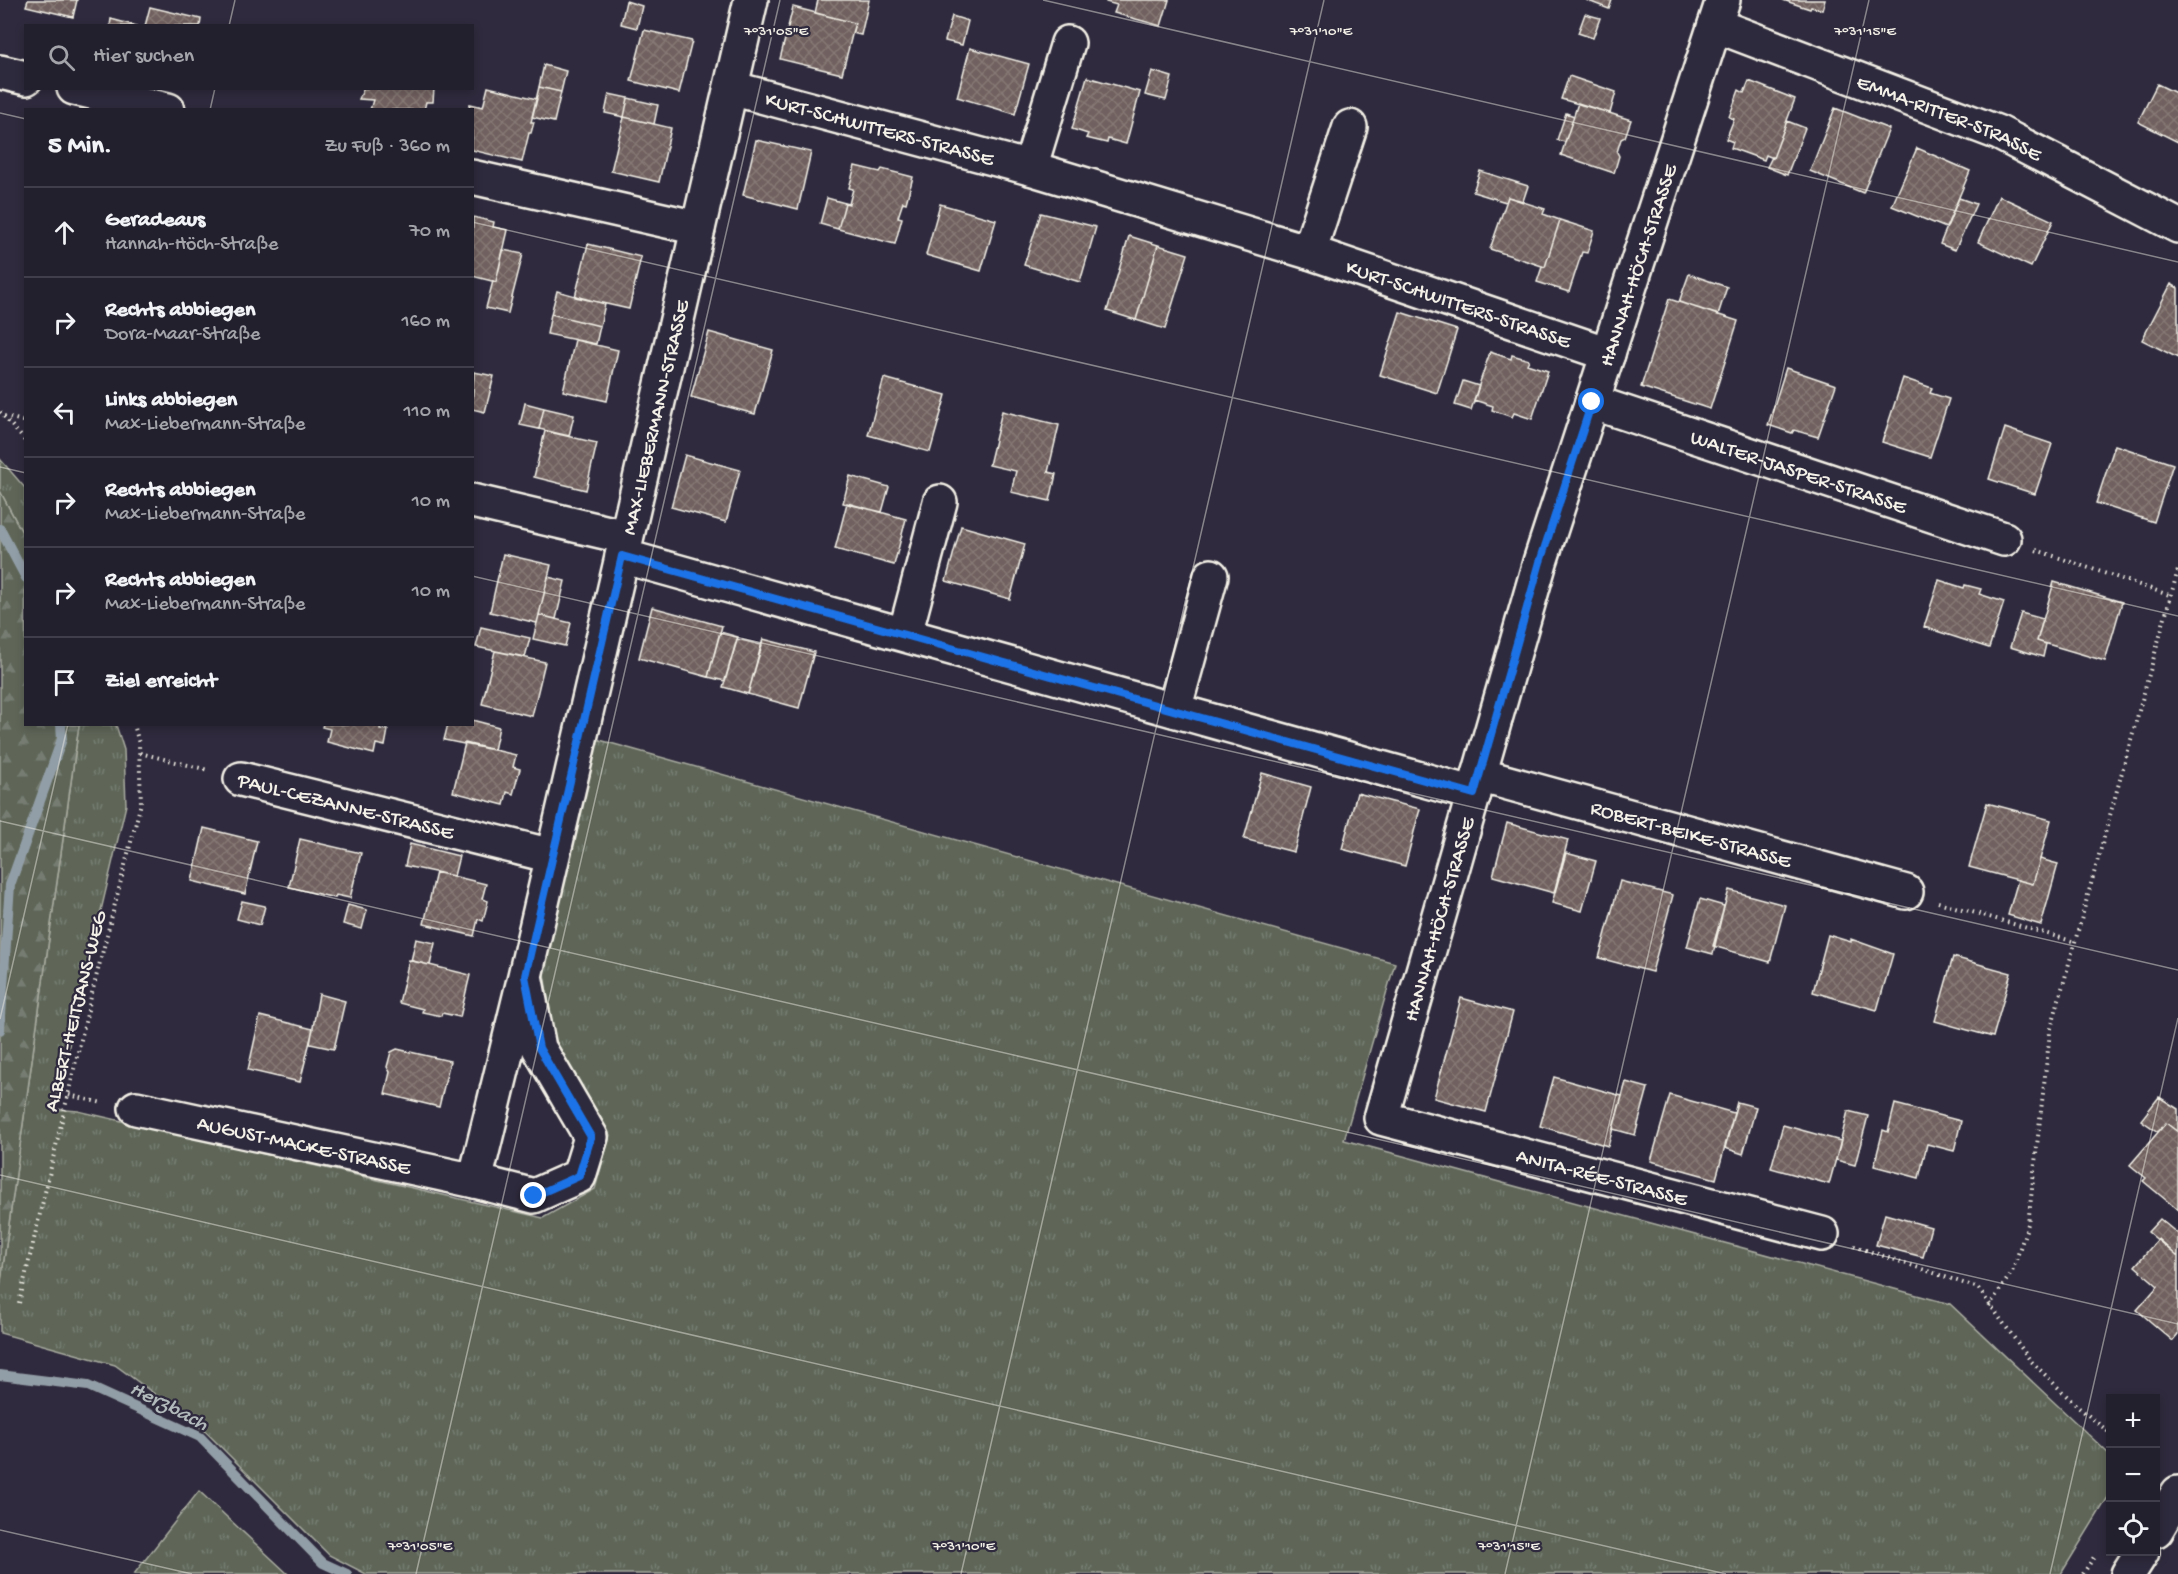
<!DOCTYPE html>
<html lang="de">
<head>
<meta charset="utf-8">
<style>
	:root { --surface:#23202e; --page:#2f2d3a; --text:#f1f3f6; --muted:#a3a3aa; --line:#403e4a }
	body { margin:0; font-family:"Gochi Hand",sans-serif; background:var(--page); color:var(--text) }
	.controls { position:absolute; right:18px; bottom:18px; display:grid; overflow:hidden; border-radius:0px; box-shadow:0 3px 9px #0003 }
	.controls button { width:54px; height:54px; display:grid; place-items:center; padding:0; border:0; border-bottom:2px solid var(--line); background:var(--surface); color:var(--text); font:30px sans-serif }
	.stop { position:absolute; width:18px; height:18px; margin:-14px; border:4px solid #1a73e8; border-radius:50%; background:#fff }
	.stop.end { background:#1a73e8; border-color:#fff; box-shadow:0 2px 6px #0008 }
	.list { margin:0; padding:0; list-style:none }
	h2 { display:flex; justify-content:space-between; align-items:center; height:78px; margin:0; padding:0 24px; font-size:26px }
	h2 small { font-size:20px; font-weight:400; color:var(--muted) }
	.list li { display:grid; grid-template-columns:39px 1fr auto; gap:18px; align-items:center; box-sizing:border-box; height:90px; padding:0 24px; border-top:2px solid var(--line) }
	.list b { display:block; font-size:22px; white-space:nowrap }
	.list p { margin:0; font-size:20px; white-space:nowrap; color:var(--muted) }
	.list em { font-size:20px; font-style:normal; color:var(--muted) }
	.icon { flex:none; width:33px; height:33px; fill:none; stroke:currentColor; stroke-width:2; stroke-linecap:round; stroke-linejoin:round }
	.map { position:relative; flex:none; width:2178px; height:1574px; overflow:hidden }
	.search { position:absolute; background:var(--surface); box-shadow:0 3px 9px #0003; left:24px; top:24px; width:450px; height:66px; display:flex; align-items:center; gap:15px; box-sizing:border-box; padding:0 21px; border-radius:0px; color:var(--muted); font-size:22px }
	.panel { position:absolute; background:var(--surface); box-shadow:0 3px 9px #0003; left:24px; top:108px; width:450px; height:618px; border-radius:0px }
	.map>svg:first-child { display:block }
</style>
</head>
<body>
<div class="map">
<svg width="2178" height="1574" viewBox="0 0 2178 1574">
	<defs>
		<pattern id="grass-tufts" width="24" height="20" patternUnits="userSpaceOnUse" patternTransform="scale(1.5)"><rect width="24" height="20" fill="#5e6659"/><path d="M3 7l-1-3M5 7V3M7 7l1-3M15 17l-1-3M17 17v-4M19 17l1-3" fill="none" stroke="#767c71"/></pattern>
		<pattern id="forest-firs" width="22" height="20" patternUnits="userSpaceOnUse" patternTransform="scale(1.5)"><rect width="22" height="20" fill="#5e6659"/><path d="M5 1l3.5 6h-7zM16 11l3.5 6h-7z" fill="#767c71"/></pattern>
		<pattern id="building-cross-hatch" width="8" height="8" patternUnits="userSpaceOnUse" patternTransform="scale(1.5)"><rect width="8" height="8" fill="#70615e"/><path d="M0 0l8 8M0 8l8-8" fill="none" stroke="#857875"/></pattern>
	</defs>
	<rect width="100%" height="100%" fill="#2f2a3d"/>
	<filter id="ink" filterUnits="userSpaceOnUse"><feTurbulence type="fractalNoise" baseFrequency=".0167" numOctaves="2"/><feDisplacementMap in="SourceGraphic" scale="12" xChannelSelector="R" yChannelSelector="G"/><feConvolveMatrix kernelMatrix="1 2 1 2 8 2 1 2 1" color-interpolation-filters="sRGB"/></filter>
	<g filter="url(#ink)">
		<path fill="url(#grass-tufts)" stroke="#a9aca0" stroke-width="1.5" d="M 0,459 L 25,488 L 25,538 L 0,491 Z
			M 79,725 L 116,725 L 124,750 L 126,805 L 54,1109 L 78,1111 L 543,1218 L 595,1189 L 610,1135 L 554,1038 L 543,967 L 596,739 L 1395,963 L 1344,1140 L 1950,1304 L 2110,1455 L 2110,1494 L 2061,1574 L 366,1574 L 329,1555 L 205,1431 L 115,1365 L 0,1333 L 0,1288 Z
			M 199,1491 L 288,1574 L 134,1574 Z"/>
		<path fill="url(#forest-firs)" stroke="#a9aca0" stroke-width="1.5" d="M 0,491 L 25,538 L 26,724 L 79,725 L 0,1288 Z"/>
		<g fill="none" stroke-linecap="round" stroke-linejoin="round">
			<path stroke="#929ea7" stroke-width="10" d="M 0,529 L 26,578
				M 0,1030 L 10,885 L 62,739 L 61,724
				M 0,1375 L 88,1386 L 200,1437 L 323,1563 L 347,1574"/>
		</g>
		<path fill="url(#building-cross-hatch)" stroke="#f4f1e8" stroke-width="1.5" d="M 28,0 L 77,0 L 73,17 L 26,6 Z
			M 818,0 L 869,0 L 861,35 L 852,33 L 855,23 L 815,13 Z
			M 1106,0 L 1169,0 L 1161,26 L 1114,13 L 1117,5 L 1106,2 Z
			M 1586,0 L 1612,0 L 1609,9 Z
			M 1783,0 L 1825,0 L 1822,10 L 1811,7 L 1810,9 Z
			M 626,1 L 642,6 L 637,28 L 621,24 Z
			M 150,7 L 201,19 L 200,26 L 145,26 Z
			M 793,7 L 855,23 L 842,74 L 780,59 Z
			M 1585,14 L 1600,18 L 1593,38 L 1578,33 Z
			M 952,16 L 968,21 L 962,45 L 945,41 Z
			M 111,19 L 137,26 L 110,26 Z
			M 644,30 L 692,41 L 679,93 L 631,81 Z
			M 970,48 L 1029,64 L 1015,114 L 957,97 Z
			M 544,65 L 566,71 L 561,92 L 539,87 Z
			M 1152,71 L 1172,77 L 1166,100 L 1145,95 Z
			M 1569,76 L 1616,92 L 1610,113 L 1561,99 Z
			M 1087,77 L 1140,92 L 1126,144 L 1108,139 L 1107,143 L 1086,138 L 1088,134 L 1072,129 Z
			M 1749,81 L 1795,99 L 1773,158 L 1766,155 L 1764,160 L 1731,148 L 1733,142 L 1726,139 L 1734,119 L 1729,117 L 1739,90 L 1744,93 Z
			M 2157,84 L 2178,94 L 2178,142 L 2138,122 Z
			M 488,87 L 537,99 L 531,122 L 534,122 L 531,133 L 529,133 L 522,162 L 472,150 L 472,110 L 468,110 L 470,104 L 483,107 Z
			M 539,87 L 561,92 L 554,122 L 532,117 Z
			M 364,88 L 434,88 L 433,102 L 426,102 L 424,110 L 370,110 L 373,100 L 359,99 Z
			M 609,94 L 628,98 L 624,117 L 605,113 Z
			M 628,98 L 658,105 L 654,124 L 624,117 Z
			M 1578,103 L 1631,120 L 1625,137 L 1621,139 L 1617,152 L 1619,156 L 1614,173 L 1561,155 Z
			M 1835,108 L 1889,129 L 1863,193 L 1810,171 Z
			M 1566,113 L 1574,116 L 1565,142 L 1557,140 Z
			M 624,117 L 671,128 L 659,182 L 611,171 Z
			M 1787,121 L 1805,128 L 1787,175 L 1767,167 L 1772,157 L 1773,158 Z
			M 756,140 L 811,152 L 798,209 L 743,195 Z
			M 1917,148 L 1970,171 L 1946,228 L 1892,206 Z
			M 855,166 L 880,172 L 882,169 L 913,177 L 906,203 L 903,202 L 898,217 L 902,218 L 895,244 L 838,229 L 845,203 L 849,204 L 853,189 L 849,188 Z
			M 1480,171 L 1528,186 L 1523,201 L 1508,197 L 1506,202 L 1473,192 Z
			M 1999,196 L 2053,221 L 2031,267 L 1978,242 Z
			M 1508,197 L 1545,209 L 1543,214 L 1560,220 L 1545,267 L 1490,249 Z
			M 827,198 L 845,203 L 838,229 L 820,224 Z
			M 1959,198 L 1976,204 L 1955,250 L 1940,244 Z
			M 940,204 L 996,220 L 981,271 L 926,255 Z
			M 1041,213 L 1096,227 L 1080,282 L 1024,265 Z
			M 473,217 L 494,222 L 493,227 L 508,230 L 496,282 L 472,276 Z
			M 1560,220 L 1594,231 L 1587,253 L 1582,252 L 1569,292 L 1537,282 L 1542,267 L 1545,267 Z
			M 1129,236 L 1158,245 L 1136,320 L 1107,311 Z
			M 588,244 L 641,257 L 629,309 L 575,297 Z
			M 1158,245 L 1188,254 L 1165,329 L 1136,320 Z
			M 503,250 L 523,254 L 508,313 L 486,308 L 493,281 L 496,282 Z
			M 1689,274 L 1727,287 L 1718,315 L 1679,302 Z
			M 2171,284 L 2178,288 L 2178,358 L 2142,340 Z
			M 557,291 L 605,304 L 600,326 L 551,314 Z
			M 1669,299 L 1738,321 L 1710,409 L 1641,387 Z
			M 1400,312 L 1457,330 L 1437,393 L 1380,375 Z
			M 551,314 L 600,326 L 596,344 L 547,334 Z
			M 709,332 L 773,350 L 755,414 L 691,397 Z
			M 575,340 L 618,350 L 607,401 L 563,391 Z
			M 1490,352 L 1511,359 L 1512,355 L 1529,360 L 1527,364 L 1548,371 L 1532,419 L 1514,413 L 1512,417 L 1492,410 L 1493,406 L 1474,400 Z
			M 1786,368 L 1836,385 L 1818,437 L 1794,430 L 1792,433 L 1768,425 Z
			M 474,372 L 494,376 L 485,412 L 472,409 Z
			M 884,378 L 946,395 L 930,452 L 868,435 Z
			M 1903,378 L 1932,388 L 1930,393 L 1949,399 L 1930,457 L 1882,442 Z
			M 1463,381 L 1479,386 L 1471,410 L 1455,405 Z
			M 525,403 L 544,408 L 539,429 L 520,425 Z
			M 544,408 L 574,415 L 569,436 L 539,429 Z
			M 1002,411 L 1059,425 L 1048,472 L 1056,474 L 1050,501 L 1011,492 L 1016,471 L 989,465 Z
			M 2005,428 L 2052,444 L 2035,494 L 1989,479 Z
			M 545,431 L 597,443 L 586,490 L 534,477 Z
			M 2115,445 L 2173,464 L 2154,522 L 2096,503 Z
			M 685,455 L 740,470 L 726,522 L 671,507 Z
			M 850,476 L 889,487 L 882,512 L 843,503 Z
			M 847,503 L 906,519 L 894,565 L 835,549 Z
			M 961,526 L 1025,544 L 1010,599 L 946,581 Z
			M 503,554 L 551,565 L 537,623 L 490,612 Z
			M 548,577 L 565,581 L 556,619 L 539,615 Z
			M 1939,580 L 1964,588 L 1965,585 L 1981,589 L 1979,594 L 2004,602 L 1989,648 L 1924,627 Z
			M 2054,582 L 2122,602 L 2105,661 L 2037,641 Z
			M 652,607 L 722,626 L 708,677 L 639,658 Z
			M 2021,613 L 2043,619 L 2037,641 L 2046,644 L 2043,657 L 2010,647 Z
			M 539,615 L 571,623 L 565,646 L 533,639 Z
			M 481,627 L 530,638 L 525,657 L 476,647 Z
			M 720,632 L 738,637 L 725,681 L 708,677 Z
			M 737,639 L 762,645 L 748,694 L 723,687 Z
			M 763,639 L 814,652 L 799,708 L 748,694 Z
			M 495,651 L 545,662 L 532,716 L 482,704 Z
			M 472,720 L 499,727 L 494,750 L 444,740 L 448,724 L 472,724 Z
			M 323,724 L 381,724 L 380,729 L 388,730 L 385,746 L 376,744 L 374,754 L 327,742 L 330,729 L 322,727 Z
			M 465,743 L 516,755 L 513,767 L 520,769 L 513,794 L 507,792 L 504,805 L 453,792 Z
			M 1262,773 L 1311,787 L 1294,852 L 1244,839 Z
			M 1357,793 L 1420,809 L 1405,866 L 1342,849 Z
			M 1987,803 L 2051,820 L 2033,884 L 1969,867 Z
			M 1507,823 L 1568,840 L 1554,893 L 1493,876 Z
			M 204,828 L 257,841 L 245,894 L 192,881 Z
			M 300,839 L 361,853 L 350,898 L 336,895 L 335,898 L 289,887 Z
			M 410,844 L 459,856 L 454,876 L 405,866 Z
			M 1566,853 L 1596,861 L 1582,911 L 1552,903 Z
			M 2040,859 L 2058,864 L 2041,925 L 2008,915 L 2018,880 L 2033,884 Z
			M 436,872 L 486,884 L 482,899 L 488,901 L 483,921 L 478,919 L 474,936 L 424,924 Z
			M 1620,881 L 1673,895 L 1652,972 L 1599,958 Z
			M 1729,890 L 1785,905 L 1770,962 L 1713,946 Z
			M 1700,899 L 1724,906 L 1713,954 L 1687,947 Z
			M 242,901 L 265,906 L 260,925 L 237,919 Z
			M 348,905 L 367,910 L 362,929 L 343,924 Z
			M 1828,935 L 1851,942 L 1851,939 L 1893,954 L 1877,1010 L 1813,992 Z
			M 416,939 L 435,943 L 430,965 L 411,961 Z
			M 1953,957 L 2011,973 L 1993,1037 L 1935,1021 Z
			M 409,960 L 470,975 L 460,1017 L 442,1013 L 441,1016 L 422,1012 L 423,1009 L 399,1003 Z
			M 319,994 L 345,1001 L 334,1049 L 310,1044 Z
			M 1461,998 L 1513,1012 L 1486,1112 L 1434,1098 Z
			M 260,1016 L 313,1029 L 300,1082 L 248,1070 Z
			M 397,1049 L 450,1061 L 439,1107 L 385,1094 L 390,1072 L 387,1067 L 391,1052 Z
			M 1554,1077 L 1622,1096 L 1608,1146 L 1540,1126 Z
			M 1626,1082 L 1648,1088 L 1635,1135 L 1613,1129 Z
			M 1670,1095 L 1734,1113 L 1716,1179 L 1651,1161 Z
			M 2159,1097 L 2178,1109 L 2178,1132 L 2166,1123 L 2158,1132 L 2141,1120 Z
			M 1737,1102 L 1756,1107 L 1743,1154 L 1725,1148 Z
			M 1895,1104 L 1961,1121 L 1954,1151 L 1927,1144 L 1919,1178 L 1874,1166 L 1883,1130 L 1888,1132 Z
			M 1848,1111 L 1868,1116 L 1855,1165 L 1836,1160 Z
			M 2166,1123 L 2178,1132 L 2178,1210 L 2143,1181 L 2146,1178 L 2130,1165 Z
			M 1783,1125 L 1841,1141 L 1829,1184 L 1771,1168 Z
			M 1885,1214 L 1931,1227 L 1923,1257 L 1876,1245 Z
			M 2160,1219 L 2178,1234 L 2178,1257 L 2148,1232 Z
			M 2158,1239 L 2178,1257 L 2178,1335 L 2173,1341 L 2137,1310 L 2158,1286 L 2135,1266 Z"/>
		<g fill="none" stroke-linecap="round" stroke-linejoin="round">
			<g stroke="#f4f1e8" stroke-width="38">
				<g id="minor">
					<path id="s1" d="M 1723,0 L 1540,562 L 1381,1118 L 1822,1234"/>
					<path id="s2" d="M 1715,25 L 1999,133 L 2178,226"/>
					<path d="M 0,72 L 26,78"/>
					<path d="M 74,88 L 168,110"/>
					<path id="s3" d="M 731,88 L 1030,168 L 1309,252 L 1608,354"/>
					<path d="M 1030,168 L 1068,43"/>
					<path d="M 472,177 L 698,228"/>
					<path d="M 1309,252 L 1350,127"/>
					<path id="s4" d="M 1592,402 L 2004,539"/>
					<path d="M 472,501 L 626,537"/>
					<path d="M 622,556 L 1474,794"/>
					<path d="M 905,634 L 940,502"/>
					<path d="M 1174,710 L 1211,576"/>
					<path id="s5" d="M 1479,775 L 1906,892"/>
					<path d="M 241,779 L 552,856"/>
					<path id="s6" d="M 525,976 L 539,1048 L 591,1137 L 579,1176 L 534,1196 L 475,1181 L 525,976 L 751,0"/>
					<path id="s7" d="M 136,1108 L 475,1181"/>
				</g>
			</g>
			<g stroke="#f4f1e8" stroke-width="38">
				<path id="secondary" d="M 2156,1530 L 2178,1493
					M 2128,1574 L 2142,1552"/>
			</g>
			<path stroke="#f4f1e8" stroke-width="4" stroke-dasharray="1.5 4.5" stroke-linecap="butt" d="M 0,412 L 26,442
				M 4,416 L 26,422
				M 2036,550 L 2172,596
				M 140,753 L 208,770
				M 1938,902 L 2075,942
				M 69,1095 L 102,1103
				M 1854,1246 L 1978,1288 L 2030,1360 L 2078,1407 L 2110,1433
				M 19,1303 L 91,997 L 141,803 L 139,744 L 134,724
				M 1989,1306 L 2012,1272 L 2028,1224 L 2050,1032 L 2178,570
				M 2083,1574 L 2094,1557"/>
			<use href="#minor" stroke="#2f2a3d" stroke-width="33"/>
			<use href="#secondary" stroke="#2f2a3d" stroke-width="33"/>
		</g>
	</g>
	<g fill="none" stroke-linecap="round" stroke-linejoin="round" filter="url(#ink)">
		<path stroke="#1a73e8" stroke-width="8" d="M 534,1196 L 579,1176 L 591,1137 L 539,1048 L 525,976 L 622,556 L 1474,794 L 1540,562 L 1592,402"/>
	</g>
	<path fill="none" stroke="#f4f1e8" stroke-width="1.5" stroke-opacity="0.45" d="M 1043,0 L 2178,262M 229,26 L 235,0M 210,110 L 215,88M 0,113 L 26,119M 472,222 L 2178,616M 0,467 L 26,473M 472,576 L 2178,970M 0,821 L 2178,1324M 0,1019 L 68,724M 0,1175 L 1726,1574M 0,1530 L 192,1574M 416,1574 L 780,0M 961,1574 L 1324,0M 1505,1574 L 1869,0M 2050,1574 L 2178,1018"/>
	<g text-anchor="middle" stroke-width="4.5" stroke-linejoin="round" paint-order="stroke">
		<g font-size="21" fill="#f4f1e8" stroke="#2f2a3d">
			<text dy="7" stroke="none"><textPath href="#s2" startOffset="252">EMMA-RITTER-STRASSE</textPath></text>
			<text dy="7" stroke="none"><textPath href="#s3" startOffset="154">KURT-SCHWITTERS-STRASSE</textPath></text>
			<text transform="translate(1637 265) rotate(-72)" y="7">HANNAH-HÖCH-STRASSE</text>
			<text dy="7" stroke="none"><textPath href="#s3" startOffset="759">KURT-SCHWITTERS-STRASSE</textPath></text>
			<text dy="7" stroke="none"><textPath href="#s6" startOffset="1112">MAX-LIEBERMANN-STRASSE</textPath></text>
			<text dy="7" stroke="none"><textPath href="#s4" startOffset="218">WALTER-JASPER-STRASSE</textPath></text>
			<text transform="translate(346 805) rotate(14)" y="7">PAUL-CEZANNE-STRASSE</text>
			<text dy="7" stroke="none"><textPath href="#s5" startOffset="220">ROBERT-BEIKE-STRASSE</textPath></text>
			<text transform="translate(1438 919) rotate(-74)" y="7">HANNAH-HÖCH-STRASSE</text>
			<text transform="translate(74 1011) rotate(-76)" y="7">ALBERT-HEITJANS-WEG</text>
			<text dy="7" stroke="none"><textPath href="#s7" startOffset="172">AUGUST-MACKE-STRASSE</textPath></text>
			<text dy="7" stroke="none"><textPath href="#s1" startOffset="1398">ANITA-RÉE-STRASSE</textPath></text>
		</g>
		<g font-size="22" font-style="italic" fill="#b2babc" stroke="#2f2a3d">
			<text transform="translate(170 1404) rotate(27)" y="8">Herzbach</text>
		</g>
	</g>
	<g font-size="15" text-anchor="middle" fill="#f4f1e8" stroke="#2f2a3d" stroke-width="4.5" stroke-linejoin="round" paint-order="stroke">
		<text x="776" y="35">7°31'05"E</text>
		<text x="1321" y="35">7°31'10"E</text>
		<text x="1865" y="35">7°31'15"E</text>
		<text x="420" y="1550">7°31'05"E</text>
		<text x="964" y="1550">7°31'10"E</text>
		<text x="1509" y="1550">7°31'15"E</text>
	</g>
</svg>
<div class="controls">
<button>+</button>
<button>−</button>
<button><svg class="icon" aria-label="locate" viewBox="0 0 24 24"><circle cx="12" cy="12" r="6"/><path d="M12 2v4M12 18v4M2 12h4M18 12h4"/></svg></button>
</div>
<div class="stop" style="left:1592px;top:402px"></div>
<div class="stop end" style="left:534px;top:1196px"></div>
<div class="search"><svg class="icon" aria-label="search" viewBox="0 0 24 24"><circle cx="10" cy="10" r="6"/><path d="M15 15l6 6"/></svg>Hier suchen</div>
<section class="panel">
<h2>5 Min.<small>Zu Fuß · 360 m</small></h2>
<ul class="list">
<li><svg class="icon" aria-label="ahead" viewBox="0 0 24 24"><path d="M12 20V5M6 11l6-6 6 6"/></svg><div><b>Geradeaus</b><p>Hannah-Höch-Straße</p></div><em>70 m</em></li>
<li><svg class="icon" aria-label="right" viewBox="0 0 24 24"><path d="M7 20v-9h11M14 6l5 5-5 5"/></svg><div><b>Rechts abbiegen</b><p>Dora-Maar-Straße</p></div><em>160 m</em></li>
<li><svg class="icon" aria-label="left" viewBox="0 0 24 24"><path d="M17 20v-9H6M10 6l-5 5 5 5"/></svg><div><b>Links abbiegen</b><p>Max-Liebermann-Straße</p></div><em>110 m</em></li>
<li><svg class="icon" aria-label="right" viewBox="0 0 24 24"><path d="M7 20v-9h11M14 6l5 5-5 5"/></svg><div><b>Rechts abbiegen</b><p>Max-Liebermann-Straße</p></div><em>10 m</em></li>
<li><svg class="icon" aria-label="right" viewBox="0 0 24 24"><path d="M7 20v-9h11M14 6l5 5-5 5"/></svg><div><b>Rechts abbiegen</b><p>Max-Liebermann-Straße</p></div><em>10 m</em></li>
<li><svg class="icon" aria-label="arrive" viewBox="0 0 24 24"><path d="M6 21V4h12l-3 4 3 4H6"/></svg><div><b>Ziel erreicht</b></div></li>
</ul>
</section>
</div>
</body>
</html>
